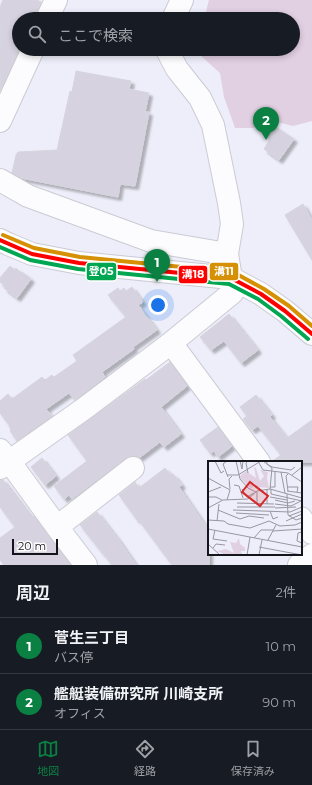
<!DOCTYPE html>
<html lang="ja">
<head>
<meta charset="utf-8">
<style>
	:root { --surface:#171b24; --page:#242831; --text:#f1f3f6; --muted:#9ea1a6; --line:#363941; --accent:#0b8043 }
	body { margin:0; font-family:Montserrat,"Noto Sans JP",sans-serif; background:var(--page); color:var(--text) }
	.scale { position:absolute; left:12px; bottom:10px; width:46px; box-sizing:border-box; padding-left:4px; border:2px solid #14141b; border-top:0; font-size:11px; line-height:14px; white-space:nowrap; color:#14141b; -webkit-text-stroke:3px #fff; paint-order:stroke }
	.you { position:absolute; left:158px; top:305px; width:14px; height:14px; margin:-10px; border:3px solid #fff; border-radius:50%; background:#1a73e8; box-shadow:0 0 0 6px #1a73e833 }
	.badge { display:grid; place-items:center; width:26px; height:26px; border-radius:50%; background:var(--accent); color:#fff; font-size:13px; font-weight:700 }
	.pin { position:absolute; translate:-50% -33px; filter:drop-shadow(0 1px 2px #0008) }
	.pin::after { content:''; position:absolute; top:21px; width:14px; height:12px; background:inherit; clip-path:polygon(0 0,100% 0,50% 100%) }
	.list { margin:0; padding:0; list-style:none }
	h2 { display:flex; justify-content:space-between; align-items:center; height:52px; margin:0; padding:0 16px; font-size:17px }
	h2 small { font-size:13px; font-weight:400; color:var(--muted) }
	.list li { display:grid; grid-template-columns:26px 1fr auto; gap:12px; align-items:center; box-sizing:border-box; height:56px; padding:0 16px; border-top:1px solid var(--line) }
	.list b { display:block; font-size:15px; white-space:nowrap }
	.list p { margin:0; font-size:13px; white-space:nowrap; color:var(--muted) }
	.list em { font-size:13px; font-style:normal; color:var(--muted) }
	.icon { flex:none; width:22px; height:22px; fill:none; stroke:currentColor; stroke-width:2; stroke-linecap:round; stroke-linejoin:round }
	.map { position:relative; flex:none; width:312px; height:565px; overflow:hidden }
	.search { position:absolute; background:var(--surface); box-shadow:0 2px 6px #0003; left:12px; right:12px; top:12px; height:44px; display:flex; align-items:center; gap:10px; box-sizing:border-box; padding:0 14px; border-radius:22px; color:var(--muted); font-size:15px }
	.sheet { height:164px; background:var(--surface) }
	nav { display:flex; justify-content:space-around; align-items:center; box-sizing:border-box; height:56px; border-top:1px solid var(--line); background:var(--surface); font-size:11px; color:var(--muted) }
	nav a { display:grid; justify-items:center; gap:2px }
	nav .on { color:var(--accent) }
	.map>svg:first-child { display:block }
</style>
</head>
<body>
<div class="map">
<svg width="312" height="565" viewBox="0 0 312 565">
	<defs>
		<filter id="shadow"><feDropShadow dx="3.5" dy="3.5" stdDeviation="1" flood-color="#0004"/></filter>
	</defs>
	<rect width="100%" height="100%" fill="#eeeefa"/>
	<path fill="#e1cfe2" d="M 209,0 L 312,0 L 312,121 L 293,126 L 269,120 L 253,128 L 235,128 L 224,97 L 220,73 L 201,56 L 200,49 L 293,49 L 293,19 L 204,19 Z"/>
	<path fill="#d6d2df" stroke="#d6d5dd" filter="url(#shadow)" d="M 3,0 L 37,0 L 41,2 L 36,14 L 35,19 L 19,19 L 19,50 L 0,91 L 0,7 Z
		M 76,71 L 131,81 L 129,89 L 149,93 L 145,112 L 149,112 L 135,186 L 120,184 L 118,197 L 21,178 L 12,173 L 16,155 L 18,152 L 57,150 L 70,91 L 72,92 Z
		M 273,125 L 294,139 L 279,160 L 264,149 L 270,139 L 265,136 Z
		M 303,204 L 312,220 L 312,260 L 285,215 Z
		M 10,266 L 15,270 L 16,268 L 21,273 L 22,272 L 31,279 L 17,298 L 4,288 L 5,286 L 0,282 L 0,278 Z
		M 132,287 L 143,302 L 138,305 L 157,330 L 133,347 L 134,349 L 102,372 L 105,377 L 78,398 L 75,400 L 69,393 L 46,409 L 52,416 L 17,441 L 10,431 L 11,430 L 9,426 L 10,426 L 0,413 L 0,401 L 8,394 L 12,399 L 42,377 L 45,380 L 52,375 L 54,377 L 77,361 L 73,355 L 126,317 L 108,295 L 118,288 L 120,291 L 124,288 L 126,291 Z
		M 229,314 L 258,350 L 241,363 L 224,341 L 211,350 L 200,337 Z
		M 170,362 L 187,386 L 161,407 L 181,434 L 164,447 L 160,442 L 139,458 L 137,456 L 132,456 L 126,458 L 72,499 L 69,495 L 64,499 L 54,486 L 87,461 L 68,435 L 145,379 L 146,380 Z
		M 256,395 L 272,415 L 270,417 L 287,438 L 312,420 L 312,462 L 271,462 L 281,455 L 258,426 L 252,430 L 243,419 L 247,416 L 240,407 Z
		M 218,427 L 232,446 L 218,457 L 214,451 L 210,453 L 200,440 Z
		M 42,458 L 56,476 L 45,485 L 31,467 Z
		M 165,468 L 171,475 L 173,474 L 182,485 L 179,487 L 209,531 L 209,565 L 172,565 L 138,519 L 137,520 L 119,495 L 135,482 L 139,488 Z
		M 0,480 L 3,480 L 32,518 L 34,516 L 70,565 L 4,565 L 0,560 L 0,538 L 15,527 L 0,507 Z
		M 97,512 L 118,539 L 136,565 L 112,565 L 103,553 L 103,554 L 80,525 Z"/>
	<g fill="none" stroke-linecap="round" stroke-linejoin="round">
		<g stroke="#cbcbd4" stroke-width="24">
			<path id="minor" d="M 47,19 L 56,0
				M 173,19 L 182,0
				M 0,121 L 33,49
				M 0,180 L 28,196 L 151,241 L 227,254
				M 0,240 L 8,244 L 32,254 L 79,263 L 231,278 L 261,294 L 285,311 L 312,334
				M 171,343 L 259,462
				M 0,450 L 9,461 L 57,527 L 86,565
				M 0,468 L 85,408 L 171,343 L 232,293 L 231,278 L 227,254 L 232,224 L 229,203 L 213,125 L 200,98 L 177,69 L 168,52 L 168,49
				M 301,518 L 312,533
				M 57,527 L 133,468
				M 299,565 L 312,555"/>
		</g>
		<use href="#minor" stroke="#fcfcfe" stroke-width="22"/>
		<g stroke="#fff" stroke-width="7">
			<path id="bus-1" d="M 0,240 L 32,254 L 79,263 L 231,278 L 261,294 L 285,311 L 312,334"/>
		</g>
		<g stroke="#fff" stroke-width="7">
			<path id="bus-2" d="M 0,247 L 30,260 L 78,269 L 229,284 L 258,299 L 281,316 L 308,339"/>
		</g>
		<g stroke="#fff" stroke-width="7">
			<path id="bus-3" d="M 3,235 L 34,248 L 80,257 L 233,272 L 264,289 L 289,306 L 312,326"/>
		</g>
		<use href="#bus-1" stroke="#f00" stroke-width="4"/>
		<use href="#bus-2" stroke="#00a651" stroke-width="4"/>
		<use href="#bus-3" stroke="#d59004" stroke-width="4"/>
	</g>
	<g transform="translate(208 461)">
		<rect width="94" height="94" fill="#eeeefa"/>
		<path d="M 46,6 L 48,7 L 52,20 L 56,15 L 52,9 L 60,11 L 59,17 L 61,27 L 49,26 L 47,22 L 44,27 L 41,26 L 33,18 L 32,15 L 38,10 L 48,17 ZM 31,77 L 32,83 L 37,87 L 37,90 L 33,90 L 34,94 L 18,94 L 9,90 L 18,88 L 26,92 L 22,81 L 28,82 Z" fill="#e1cfe2"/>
		<path fill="none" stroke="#9797a1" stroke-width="1" d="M 7,0 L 13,12 L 16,10M 19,0 L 15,3 L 20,16M 28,0 L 32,18 L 40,27 L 48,31M 32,0 L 34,8 L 35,0M 55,0 L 64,7 L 62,28M 59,0 L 59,3 L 64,6 L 83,9 L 87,6M 51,2 L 55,9 L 80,12 L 94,21M 73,11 L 77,32M 40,12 L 38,2 L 40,0M 19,14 L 30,14 L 53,0M 84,14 L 94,6M 0,17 L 22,29 L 19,39M 26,24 L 31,25 L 35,37M 62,26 L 67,26 L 67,11M 79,26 L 90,26 L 89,31M 22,28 L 21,18 L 24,15M 34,28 L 39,36 L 46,32M 63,28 L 63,33 L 94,40M 79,30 L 94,32M 80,30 L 78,15 L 80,13M 0,31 L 13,26M 79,33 L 80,54 L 88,59 L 94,57M 0,36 L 8,36 L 14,39M 62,36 L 79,39M 67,39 L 80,42 L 87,40M 29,42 L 66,43M 59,43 L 59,28M 67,43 L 83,45 L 93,40M 49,44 L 49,31M 29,46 L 67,46M 0,47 L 15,39 L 40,38 L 49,30 L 62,28 L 94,37M 67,47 L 88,46M 10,49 L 32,58 L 41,55M 25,49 L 82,51 L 94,46M 62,50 L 65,58 L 70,56M 28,52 L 61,54M 41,55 L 56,57M 81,55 L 94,50M 0,59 L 16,60 L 20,63 L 42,67 L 61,60 L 72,65 L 87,64 L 94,61M 9,60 L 11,43M 78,60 L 94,53M 0,68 L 94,86M 7,69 L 5,78 L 19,80M 65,70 L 94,68M 94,71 L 90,72 L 89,80 L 94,82M 46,77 L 53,69 L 65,69M 60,79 L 68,64M 0,83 L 12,94M 51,86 L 94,94M 5,87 L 8,83 L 17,84M 39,94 L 42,76M 51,94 L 54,79"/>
		<path fill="#d62828" fill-opacity="0.15" stroke="#d62828" stroke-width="2" d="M 42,21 L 60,35 L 52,45 L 34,31 Z"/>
		<rect width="94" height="94" fill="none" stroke="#14141b" stroke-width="2"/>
	</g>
	<g stroke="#fff" stroke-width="1.5">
		<rect x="209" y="262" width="30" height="19" rx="4" fill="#d59004"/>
		<rect x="86" y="262" width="31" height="19" rx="4" fill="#00a651"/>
		<rect x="178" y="265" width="30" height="19" rx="4" fill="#f00"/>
	</g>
	<g font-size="11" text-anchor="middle" font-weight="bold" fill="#fff">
		<text x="224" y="275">溝11</text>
		<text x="101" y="275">登05</text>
		<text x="193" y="278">溝18</text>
	</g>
</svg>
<div class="scale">20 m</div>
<div class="you"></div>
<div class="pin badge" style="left:157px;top:282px">1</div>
<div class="pin badge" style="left:266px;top:140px">2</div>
<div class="search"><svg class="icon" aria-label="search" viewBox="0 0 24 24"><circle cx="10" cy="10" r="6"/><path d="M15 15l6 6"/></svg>ここで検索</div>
</div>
<section class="sheet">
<h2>周辺<small>2件</small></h2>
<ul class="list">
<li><span class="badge">1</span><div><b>菅生三丁目</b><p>バス停</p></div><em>10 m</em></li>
<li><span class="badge">2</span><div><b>艦艇装備研究所 川崎支所</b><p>オフィス</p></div><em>90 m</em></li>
</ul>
</section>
<nav>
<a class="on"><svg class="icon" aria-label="map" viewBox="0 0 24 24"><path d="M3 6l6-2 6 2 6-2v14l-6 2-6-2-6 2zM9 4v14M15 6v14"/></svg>地図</a>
<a><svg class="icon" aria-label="directions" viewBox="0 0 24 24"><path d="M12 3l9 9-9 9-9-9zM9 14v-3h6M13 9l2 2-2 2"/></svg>経路</a>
<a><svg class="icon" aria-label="saved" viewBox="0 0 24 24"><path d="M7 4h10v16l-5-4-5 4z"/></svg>保存済み</a>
</nav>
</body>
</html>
